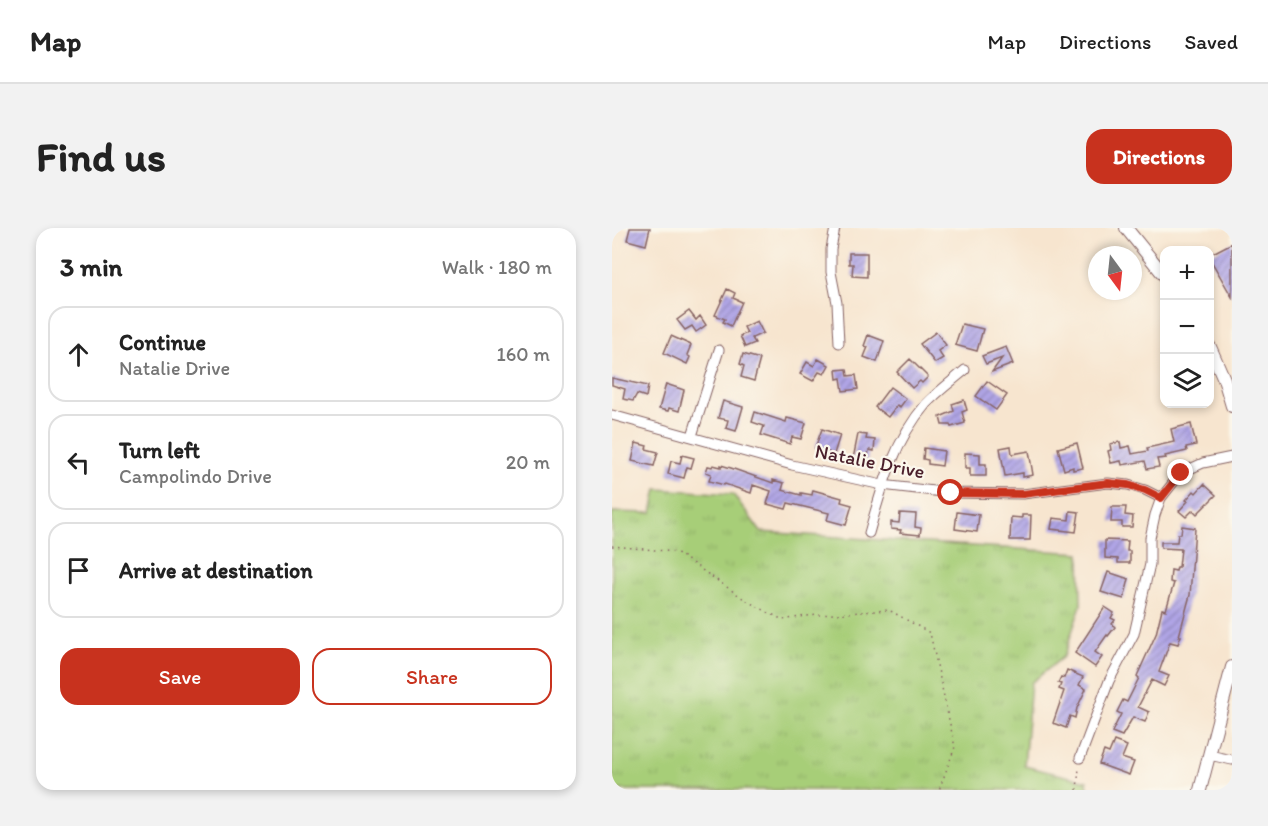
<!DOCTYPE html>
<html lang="en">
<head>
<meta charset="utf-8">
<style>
	:root { --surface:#fff; --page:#f2f2f2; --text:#222; --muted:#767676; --line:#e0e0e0; --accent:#c8321e }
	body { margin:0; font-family:Itim,sans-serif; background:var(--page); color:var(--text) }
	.controls { position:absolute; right:18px; top:18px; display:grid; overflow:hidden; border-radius:12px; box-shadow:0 3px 9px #0003 }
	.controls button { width:54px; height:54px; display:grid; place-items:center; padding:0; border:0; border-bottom:2px solid var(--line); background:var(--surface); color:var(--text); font:30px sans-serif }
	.compass { position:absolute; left:476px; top:18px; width:54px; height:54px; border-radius:50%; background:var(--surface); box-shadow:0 3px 9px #0003; rotate:165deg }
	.stop { position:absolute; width:18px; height:18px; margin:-14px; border:4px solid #c8321e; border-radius:50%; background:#fff }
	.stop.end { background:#c8321e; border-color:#fff; box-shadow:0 2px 6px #0008 }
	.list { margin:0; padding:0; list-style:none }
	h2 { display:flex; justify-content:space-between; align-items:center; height:78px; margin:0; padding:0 24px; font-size:26px }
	h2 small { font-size:20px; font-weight:400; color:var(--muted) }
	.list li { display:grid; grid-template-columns:39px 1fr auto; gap:18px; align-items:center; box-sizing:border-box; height:96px; margin:0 12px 12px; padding:0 12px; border:2px solid var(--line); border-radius:18px }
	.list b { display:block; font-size:22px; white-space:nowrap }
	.list p { margin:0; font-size:20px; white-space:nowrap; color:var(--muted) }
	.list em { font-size:20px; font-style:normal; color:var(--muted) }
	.actions { display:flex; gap:12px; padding:18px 24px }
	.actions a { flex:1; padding:14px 0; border:2px solid var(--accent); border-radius:18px; text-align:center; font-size:21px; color:var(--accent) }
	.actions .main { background:var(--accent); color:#fff }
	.icon { flex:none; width:33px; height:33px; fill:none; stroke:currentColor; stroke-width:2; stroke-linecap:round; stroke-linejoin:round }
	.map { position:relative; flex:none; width:620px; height:562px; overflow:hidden; border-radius:18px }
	header { display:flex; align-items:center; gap:36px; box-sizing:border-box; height:84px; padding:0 30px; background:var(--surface); border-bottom:2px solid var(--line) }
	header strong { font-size:28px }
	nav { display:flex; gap:33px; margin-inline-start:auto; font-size:21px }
	.intro { display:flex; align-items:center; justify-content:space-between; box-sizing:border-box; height:144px; padding:0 36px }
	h1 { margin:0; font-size:42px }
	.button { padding:15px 27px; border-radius:18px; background:var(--accent); color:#fff; font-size:21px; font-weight:700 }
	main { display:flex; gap:36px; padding:0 36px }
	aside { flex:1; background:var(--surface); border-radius:18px; box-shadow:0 3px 9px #0003 }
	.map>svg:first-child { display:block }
</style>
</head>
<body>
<header>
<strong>Map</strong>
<nav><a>Map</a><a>Directions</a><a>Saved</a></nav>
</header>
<div class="intro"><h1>Find us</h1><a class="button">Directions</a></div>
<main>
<aside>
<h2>3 min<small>Walk · 180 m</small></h2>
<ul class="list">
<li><svg class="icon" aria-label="ahead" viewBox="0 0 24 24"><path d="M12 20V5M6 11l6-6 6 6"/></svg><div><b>Continue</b><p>Natalie Drive</p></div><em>160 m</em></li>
<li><svg class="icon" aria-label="left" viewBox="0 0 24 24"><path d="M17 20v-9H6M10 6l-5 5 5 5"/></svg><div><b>Turn left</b><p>Campolindo Drive</p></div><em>20 m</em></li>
<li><svg class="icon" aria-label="arrive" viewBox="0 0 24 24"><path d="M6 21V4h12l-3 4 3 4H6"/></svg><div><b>Arrive at destination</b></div></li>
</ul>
<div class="actions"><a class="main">Save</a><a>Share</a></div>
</aside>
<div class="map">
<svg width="620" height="562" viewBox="0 0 620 562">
	<defs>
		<pattern id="grass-tufts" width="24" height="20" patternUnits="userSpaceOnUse" patternTransform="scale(1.5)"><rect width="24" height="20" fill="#a7ce78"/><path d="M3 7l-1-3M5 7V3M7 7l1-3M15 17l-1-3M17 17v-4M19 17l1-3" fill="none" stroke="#91b068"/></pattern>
		<pattern id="building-hatch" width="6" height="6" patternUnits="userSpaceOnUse" patternTransform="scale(1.5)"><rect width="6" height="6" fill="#b0a5e6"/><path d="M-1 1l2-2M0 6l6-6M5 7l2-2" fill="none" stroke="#9186bb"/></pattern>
	</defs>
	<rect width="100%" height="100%" fill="#fbf7ec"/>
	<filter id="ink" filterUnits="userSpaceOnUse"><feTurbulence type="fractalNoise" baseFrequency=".0167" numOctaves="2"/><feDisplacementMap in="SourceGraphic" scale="12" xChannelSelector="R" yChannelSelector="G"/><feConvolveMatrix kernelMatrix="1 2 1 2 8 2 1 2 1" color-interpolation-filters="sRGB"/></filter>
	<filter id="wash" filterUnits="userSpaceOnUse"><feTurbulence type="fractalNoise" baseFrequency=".008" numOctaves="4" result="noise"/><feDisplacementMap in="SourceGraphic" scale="24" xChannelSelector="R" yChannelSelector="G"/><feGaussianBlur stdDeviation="1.35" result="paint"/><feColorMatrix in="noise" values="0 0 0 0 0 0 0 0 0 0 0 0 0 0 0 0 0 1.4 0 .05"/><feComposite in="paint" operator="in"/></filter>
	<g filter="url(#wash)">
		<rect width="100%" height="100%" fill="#f7e5cf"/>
		<path fill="url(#grass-tufts)" stroke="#787652" stroke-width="1.5" d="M 45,261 L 121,266 L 149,304 L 468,325 L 469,377 L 452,428 L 419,455 L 412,538 L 475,553 L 476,562 L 0,562 L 0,284 L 40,285 Z"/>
		<g id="blocks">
			<path fill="url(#building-hatch)" d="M 18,0 L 38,0 L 34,17 L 15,12 Z
				M 620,15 L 620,69 L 597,29 L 597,27 Z
				M 237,25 L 255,25 L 255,49 L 240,48 L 241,36 L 237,36 Z
				M 115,61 L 123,65 L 121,70 L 130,74 L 119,98 L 111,94 L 113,91 L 103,87 Z
				M 77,83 L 84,92 L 88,88 L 94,97 L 84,104 L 80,98 L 73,102 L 65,92 Z
				M 145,93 L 151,105 L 140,110 L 143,115 L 133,119 L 128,108 L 135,105 L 132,99 Z
				M 350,96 L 371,101 L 365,123 L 343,117 Z
				M 324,104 L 334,117 L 326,123 L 331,130 L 323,135 L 308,116 Z
				M 256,107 L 272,113 L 265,134 L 252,129 L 256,119 L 252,118 Z
				M 59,108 L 79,117 L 75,127 L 78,129 L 75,136 L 52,125 Z
				M 394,119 L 401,136 L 380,144 L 390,130 L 374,136 L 370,128 Z
				M 131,126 L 148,131 L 142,153 L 129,149 L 132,138 L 128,136 Z
				M 206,131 L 217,137 L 212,146 L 207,144 L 201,153 L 188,146 L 195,134 L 202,138 Z
				M 298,131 L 316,149 L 310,155 L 308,153 L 300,160 L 285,144 Z
				M 235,141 L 236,148 L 244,147 L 246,161 L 231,163 L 229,150 L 225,151 L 224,142 Z
				M 0,150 L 36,158 L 34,169 L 25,166 L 21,173 L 11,171 L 13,161 L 0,157 Z
				M 375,153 L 395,167 L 384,182 L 364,168 Z
				M 54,156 L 72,162 L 67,183 L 57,180 L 56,183 L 47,181 Z
				M 278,159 L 294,171 L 288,179 L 285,177 L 276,189 L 263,179 Z
				M 352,172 L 355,182 L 350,184 L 353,195 L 339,199 L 338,197 L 330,197 L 328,189 L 342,183 L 340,176 Z
				M 111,173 L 131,179 L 124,203 L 114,200 L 116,192 L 106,190 Z
				M 143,184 L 174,194 L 175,190 L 194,195 L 189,211 L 180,209 L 178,216 L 149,207 L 152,198 L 140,194 Z
				M 579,196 L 584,217 L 574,219 L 575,223 L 553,228 L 554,230 L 545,231 L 547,239 L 535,241 L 533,233 L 510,237 L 509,233 L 499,235 L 496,223 L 499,222 L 498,216 L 508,214 L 509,220 L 518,218 L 520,226 L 536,223 L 535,220 L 562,214 L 559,201 Z
				M 210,201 L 228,207 L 222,226 L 203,220 Z
				M 246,206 L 255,207 L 254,211 L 263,212 L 262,223 L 257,222 L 255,233 L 241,231 Z
				M 24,215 L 35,218 L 34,221 L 46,224 L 42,238 L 20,233 Z
				M 465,215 L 471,240 L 461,242 L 461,239 L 452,242 L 446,220 Z
				M 399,218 L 400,226 L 417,223 L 421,247 L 411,249 L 411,245 L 393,248 L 388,220 Z
				M 312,220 L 332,223 L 330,238 L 316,236 L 316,232 L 311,231 Z
				M 353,225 L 368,226 L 368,236 L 374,236 L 374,248 L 358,248 L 358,240 L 353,240 Z
				M 70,227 L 82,230 L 79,240 L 75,239 L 72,250 L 56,246 L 59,233 L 68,235 Z
				M 101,237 L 109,239 L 109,237 L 119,240 L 161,255 L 161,252 L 172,255 L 170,262 L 189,267 L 189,265 L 200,267 L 201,262 L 230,270 L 229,274 L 240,277 L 234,297 L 215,292 L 217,285 L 176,275 L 174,281 L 155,276 L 159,263 L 141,257 L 139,265 L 113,256 L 112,257 L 97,253 L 99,246 L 94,244 L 96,238 L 100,239 Z
				M 592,256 L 604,267 L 585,286 L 581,282 L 574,289 L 567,283 L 576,273 L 574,272 L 582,263 L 584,265 Z
				M 500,279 L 514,279 L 513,287 L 521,288 L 520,299 L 510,299 L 510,294 L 499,294 Z
				M 458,283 L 467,284 L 464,304 L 439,301 L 441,290 L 457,292 Z
				M 345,284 L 367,287 L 365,304 L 343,301 Z
				M 288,285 L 304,286 L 303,299 L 309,300 L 308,307 L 288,305 L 289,302 L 279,301 L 279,294 L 287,295 Z
				M 410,287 L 419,287 L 418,312 L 398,312 L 399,289 L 410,290 Z
				M 570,298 L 583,300 L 578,367 L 567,408 L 569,408 L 566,416 L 558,414 L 547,444 L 557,448 L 552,458 L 540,452 L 526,479 L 537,484 L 533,494 L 521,489 L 510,508 L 500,504 L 509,486 L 505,484 L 511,472 L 515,474 L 527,450 L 525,448 L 544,406 L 550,381 L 554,382 L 562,355 L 558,354 L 559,342 L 564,343 L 565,339 L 567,339 L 569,321 L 549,320 L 549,314 L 565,314 L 566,306 L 569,306 Z
				M 493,312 L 516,313 L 515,323 L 518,323 L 518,335 L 506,335 L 506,331 L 493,330 Z
				M 496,344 L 517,351 L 512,371 L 489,364 Z
				M 493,379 L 502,385 L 499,390 L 503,392 L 500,396 L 503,399 L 496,408 L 495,407 L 483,424 L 490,429 L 483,439 L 463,425 Z
				M 455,442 L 471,449 L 467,457 L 474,461 L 465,480 L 463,490 L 458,488 L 454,500 L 441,495 L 452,463 L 447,461 L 449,456 L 446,455 L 449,449 L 452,450 Z
				M 502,513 L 515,518 L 510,530 L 522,534 L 517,547 L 487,536 L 492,523 L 497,525 Z"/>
		</g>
	</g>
	<g filter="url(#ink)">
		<use href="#blocks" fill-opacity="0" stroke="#876464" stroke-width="1.5"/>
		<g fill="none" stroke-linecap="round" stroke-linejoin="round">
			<g stroke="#876464" stroke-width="11">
				<path id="minor" d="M 223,0 L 219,21 L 219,44 L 225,75 L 227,115
					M 0,187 L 180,237 L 270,257 L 339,265 L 411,266 L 496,255 L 516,257 L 533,262 L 549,270
					M 80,208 L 107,122
					M 257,305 C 270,259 282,213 314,176 C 325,164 340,153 353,142
					M 597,527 L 620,532
					M 468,530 L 497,453 L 522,406 L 538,336 L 538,310 L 543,287 L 549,270 L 569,245 L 591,235 L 620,229"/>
			</g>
			<g stroke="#876464" stroke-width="14">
				<path id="secondary" d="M 514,0 L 552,47
					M 598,119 L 612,151 L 620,178
					M 588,562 L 620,439"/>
			</g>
			<path stroke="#876464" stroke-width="1.5" stroke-dasharray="1.5 4.5" stroke-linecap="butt" d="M 0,318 L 64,324 L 135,373 L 171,392 L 194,388 L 277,382 L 318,405 L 343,519 L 327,562
				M 465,562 L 467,540"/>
			<use href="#minor" stroke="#fff" stroke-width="9"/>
			<use href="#secondary" stroke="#fff" stroke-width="12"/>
		</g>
	</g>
	<g fill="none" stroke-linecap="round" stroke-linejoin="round" filter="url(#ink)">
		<path stroke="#c8321e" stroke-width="8" d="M 339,265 L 411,266 L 496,255 L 516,257 L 533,262 L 549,270 L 569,245"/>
	</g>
	<g text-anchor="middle" stroke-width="4.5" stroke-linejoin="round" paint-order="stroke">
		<g font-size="20" fill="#4a1f2b" stroke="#fbf7ec">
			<text transform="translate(258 233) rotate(11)" y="7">Natalie Drive</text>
		</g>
	</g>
</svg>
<div class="controls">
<button>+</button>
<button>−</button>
<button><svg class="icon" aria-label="layers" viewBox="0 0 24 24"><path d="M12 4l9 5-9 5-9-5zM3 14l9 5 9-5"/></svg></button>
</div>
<svg class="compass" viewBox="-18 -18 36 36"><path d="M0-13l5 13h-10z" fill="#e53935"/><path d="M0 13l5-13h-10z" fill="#767676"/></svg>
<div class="stop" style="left:339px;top:265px"></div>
<div class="stop end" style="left:569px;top:245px"></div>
</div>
</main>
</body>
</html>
